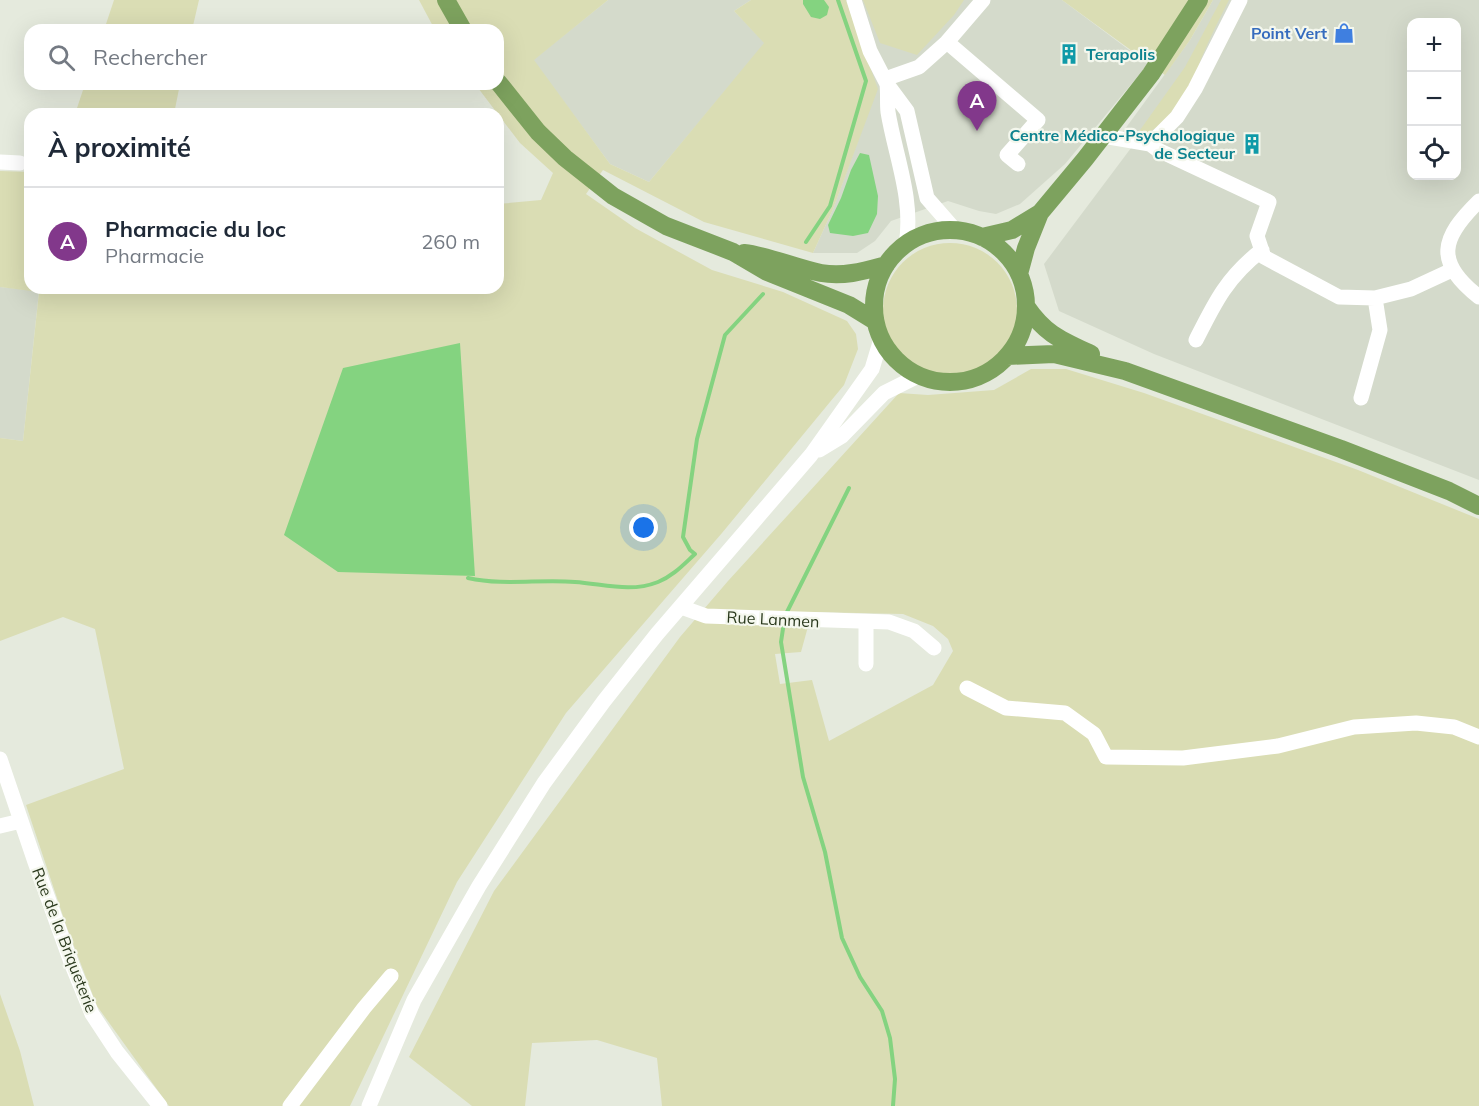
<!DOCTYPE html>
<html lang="fr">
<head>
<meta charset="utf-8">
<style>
	:root { --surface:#fff; --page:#f2f2f3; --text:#1f2937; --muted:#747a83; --line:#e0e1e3; --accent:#82388b }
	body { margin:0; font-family:Mulish,sans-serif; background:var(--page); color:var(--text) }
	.controls { position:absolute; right:18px; top:18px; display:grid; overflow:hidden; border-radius:12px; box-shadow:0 6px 24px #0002 }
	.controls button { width:54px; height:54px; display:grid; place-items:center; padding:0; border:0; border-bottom:2px solid var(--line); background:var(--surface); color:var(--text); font:30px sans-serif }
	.you { position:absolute; left:644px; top:528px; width:21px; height:21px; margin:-15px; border:4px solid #fff; border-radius:50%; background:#1a73e8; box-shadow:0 0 0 9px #1a73e833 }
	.badge { display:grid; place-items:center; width:39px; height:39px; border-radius:50%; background:var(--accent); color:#fff; font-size:20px; font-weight:700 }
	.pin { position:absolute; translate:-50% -50px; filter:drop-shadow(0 2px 3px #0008) }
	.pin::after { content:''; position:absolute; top:32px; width:21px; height:18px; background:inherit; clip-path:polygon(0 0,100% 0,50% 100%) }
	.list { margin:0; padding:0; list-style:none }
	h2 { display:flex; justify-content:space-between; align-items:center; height:78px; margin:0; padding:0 24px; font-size:26px }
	h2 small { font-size:20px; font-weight:400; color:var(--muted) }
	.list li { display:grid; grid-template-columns:39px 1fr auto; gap:18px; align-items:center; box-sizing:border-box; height:108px; padding:0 24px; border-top:2px solid var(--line) }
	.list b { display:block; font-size:22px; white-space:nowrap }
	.list p { margin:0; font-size:20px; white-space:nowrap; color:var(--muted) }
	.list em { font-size:20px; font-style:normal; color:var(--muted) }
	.icon { flex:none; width:33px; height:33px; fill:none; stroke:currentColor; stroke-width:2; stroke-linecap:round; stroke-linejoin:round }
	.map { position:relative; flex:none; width:1479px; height:1106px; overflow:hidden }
	.search { position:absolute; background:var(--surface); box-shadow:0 6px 24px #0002; left:24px; top:24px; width:480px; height:66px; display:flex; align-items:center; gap:15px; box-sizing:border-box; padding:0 21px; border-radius:18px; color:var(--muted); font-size:22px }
	.panel { position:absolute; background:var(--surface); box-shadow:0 6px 24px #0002; left:24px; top:108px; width:480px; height:186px; border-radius:18px }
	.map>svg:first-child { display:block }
</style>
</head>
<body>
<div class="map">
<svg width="1479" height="1106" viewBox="0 0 1479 1106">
	<rect width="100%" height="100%" fill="#e5eadd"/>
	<path fill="#d4dacb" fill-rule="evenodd" d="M 608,0 L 751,0 L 734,11 L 765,43 L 649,182 L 610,164 L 533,60 Z
		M 846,0 L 1062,0 L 1148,64 L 1065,164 L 1020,204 L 996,214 L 979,211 L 948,201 L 891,221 L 875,241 L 857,253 L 813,253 L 833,209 L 877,89 Z
		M 1213,0 L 1479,0 L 1479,480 L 1154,354 L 1059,311 L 1044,264 L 1131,148 L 1114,142 L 1125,129 L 1190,40 ZM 1412,22 L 1456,22 L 1456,176 L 1412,176 Z
		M 0,287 L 39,291 L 23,441 L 0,438 Z"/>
	<path fill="#daddb4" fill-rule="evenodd" d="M 114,0 L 199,0 L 192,30 L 104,30 Z
		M 419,0 L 608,0 L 534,60 L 610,164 L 649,182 L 764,43 L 734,11 L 751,0 L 846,0 L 878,89 L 833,209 L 813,253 L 704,222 L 603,170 L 586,194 L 635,228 L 712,270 L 783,292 L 847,321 L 856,334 L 858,349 L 844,385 L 722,533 L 566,713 L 457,882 L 350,1106 L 169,1106 L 97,1006 L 67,928 L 26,805 L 124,769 L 95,629 L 63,617 L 0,641 L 0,438 L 23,441 L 39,292 L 0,287 L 0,171 L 30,172 L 30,288 L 498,288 L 498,204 L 541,200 L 553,173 L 520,143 L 475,84 L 498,84 L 498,30 L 435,30 Z
		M 863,0 L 964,0 L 954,15 L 917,55 L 880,43 Z
		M 1062,0 L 1213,0 L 1190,40 L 1165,75 Z
		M 1221,0 L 1229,0 C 1219,20 1209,39 1201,59 C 1197,70 1196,80 1190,90 C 1182,106 1153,136 1135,137 L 1185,67 Z
		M 85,84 L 180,84 L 174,114 L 75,114 Z
		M883 310a67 67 0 1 1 134 0a67 67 0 1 1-134 0Z
		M 1031,369 L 1066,369 L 1144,393 L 1358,470 L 1479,519 L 1479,1106 L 662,1106 L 657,1058 L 597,1040 L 532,1043 L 525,1106 L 472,1106 L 409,1057 L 494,891 L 680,637 L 728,581 L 899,393 L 928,395 L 994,390 ZM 812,612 L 903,614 L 933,626 L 948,639 L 953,651 L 933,685 L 829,741 L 812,680 L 780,684 L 775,654 L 801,652 Z
		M 0,994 L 20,1051 L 34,1106 L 0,1106 Z"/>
	<path fill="#84d380" d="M 803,0 L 824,0 L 829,7 L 827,15 L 820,19 L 811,17 L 803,4 Z
		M 860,153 L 869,155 L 878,196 L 877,214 L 868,233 L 853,236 L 830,233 L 828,225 L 841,198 L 851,170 Z
		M 460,343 L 475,576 L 338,572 L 284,535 L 343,368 Z"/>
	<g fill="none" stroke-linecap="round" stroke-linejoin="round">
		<path stroke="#84d380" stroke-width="4" d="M 806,242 L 830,206 L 866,81 L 838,0
			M 468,578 C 504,586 539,579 575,582 C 604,584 630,593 658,582 C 673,576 683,565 695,554 L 690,550 L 683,537 L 697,439 L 725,335 L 763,294
			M 786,614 L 849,488
			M 784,622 L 781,642 L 803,777 L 825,852 L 842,938 L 860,977 L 882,1011 L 890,1038 L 895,1079 L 893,1106"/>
		<path stroke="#fff" stroke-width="15" d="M 854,0 L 870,51 L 887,84 L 907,111 L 927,198 L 955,230
			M 947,42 L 1038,120 L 1007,155 L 1018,164
			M 885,79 L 919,67 L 947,42 L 983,0
			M 887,84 C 888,93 887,103 888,112 C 895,155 914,200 906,244
			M 1103,136 L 1150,144 L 1158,150 L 1269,202 L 1257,236 L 1264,257 L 1339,297 L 1375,298 L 1411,289 L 1452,270
			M 1150,144 L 1177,117 L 1195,89 L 1240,0
			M 0,162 L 20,163
			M 1479,201 C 1441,238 1434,262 1479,297
			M 1196,340 C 1215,302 1227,277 1262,250
			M 1361,398 L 1380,330 L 1375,298
			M 819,450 L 842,436 L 884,393 L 920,375
			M 681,607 L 706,616 L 889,622 L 914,631 L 934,648
			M 866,664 L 866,622
			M 967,688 L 1006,708 L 1065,713 L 1094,734 L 1106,757 L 1183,758 L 1278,746 L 1354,727 L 1416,723 L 1454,727 L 1479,737
			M 0,759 L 35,862 L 72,965 L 92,1014 L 117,1052 L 160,1106
			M 0,826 L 21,821
			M 290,1106 L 364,1008 L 391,976
			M 369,1106 L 414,1000 L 479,886 L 544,783 L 604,701 L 657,634 L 811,455 L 872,369 L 881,339"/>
		<path stroke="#7da25e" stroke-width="18" d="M 446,0 L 463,30
			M 498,82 L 538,132 L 565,158 L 613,196 L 666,226 L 733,252 L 767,272 L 849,305 L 875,321
			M874 306a76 76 0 1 1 152 0a76 76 0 1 1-152 0Z
			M 982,237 L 1012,230 L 1040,213
			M 744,253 C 770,256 795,268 821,273 C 844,277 864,271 886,265
			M 1019,274 L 1026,248 L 1040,213 L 1085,159 L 1151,74 L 1199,0
			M 1026,306 C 1045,334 1061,340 1091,354
			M 1007,356 L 1054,354 L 1125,371 L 1341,449 L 1449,491 L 1479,506"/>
	</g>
	<defs>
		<g id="shop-bare" transform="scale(1.62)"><path d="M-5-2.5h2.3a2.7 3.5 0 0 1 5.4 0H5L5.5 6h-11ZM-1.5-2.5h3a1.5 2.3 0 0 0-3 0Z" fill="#3f7fe0" stroke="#f4f7ed" stroke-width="2.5" paint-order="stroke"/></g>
		<g id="building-bare" transform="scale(1.62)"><path d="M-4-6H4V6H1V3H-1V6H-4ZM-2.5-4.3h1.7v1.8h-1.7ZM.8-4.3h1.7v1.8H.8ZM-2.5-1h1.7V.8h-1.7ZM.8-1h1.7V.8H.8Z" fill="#0f9aa8" stroke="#f4f7ed" stroke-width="2.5" paint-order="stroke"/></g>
	</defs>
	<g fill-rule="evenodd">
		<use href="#shop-bare" x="1344" y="33"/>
		<use href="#building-bare" x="1069" y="54"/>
		<use href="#building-bare" x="1252" y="144"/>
	</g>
	<g text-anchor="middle" stroke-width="4.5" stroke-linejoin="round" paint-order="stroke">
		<g font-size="16" font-weight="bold" fill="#366cbe" stroke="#f4f7ed" text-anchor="end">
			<text x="1327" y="39">Point Vert</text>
		</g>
		<g font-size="16" font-weight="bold" fill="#0d838f" stroke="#f4f7ed" text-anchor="start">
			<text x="1086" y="60">Terapolis</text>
			<text x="1235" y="141" text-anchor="end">Centre Médico-Psychologique<tspan x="1235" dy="18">de Secteur</tspan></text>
		</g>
		<g font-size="16" fill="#2b3a1e" stroke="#f4f7ed">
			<text transform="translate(773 619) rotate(3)" y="6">Rue Lanmen</text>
			<text transform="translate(65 940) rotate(69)" y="6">Rue de la Briqueterie</text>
		</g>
	</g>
</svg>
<div class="controls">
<button>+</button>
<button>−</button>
<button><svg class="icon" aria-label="locate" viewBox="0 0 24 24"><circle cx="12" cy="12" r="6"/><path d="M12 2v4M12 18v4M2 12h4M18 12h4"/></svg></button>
</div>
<div class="you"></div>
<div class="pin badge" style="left:977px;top:131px">A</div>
<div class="search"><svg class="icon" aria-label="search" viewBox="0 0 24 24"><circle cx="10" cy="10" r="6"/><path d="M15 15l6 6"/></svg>Rechercher</div>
<section class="panel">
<h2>À proximité<small></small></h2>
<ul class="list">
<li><span class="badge">A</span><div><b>Pharmacie du loc</b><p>Pharmacie</p></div><em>260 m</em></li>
</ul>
</section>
</div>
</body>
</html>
